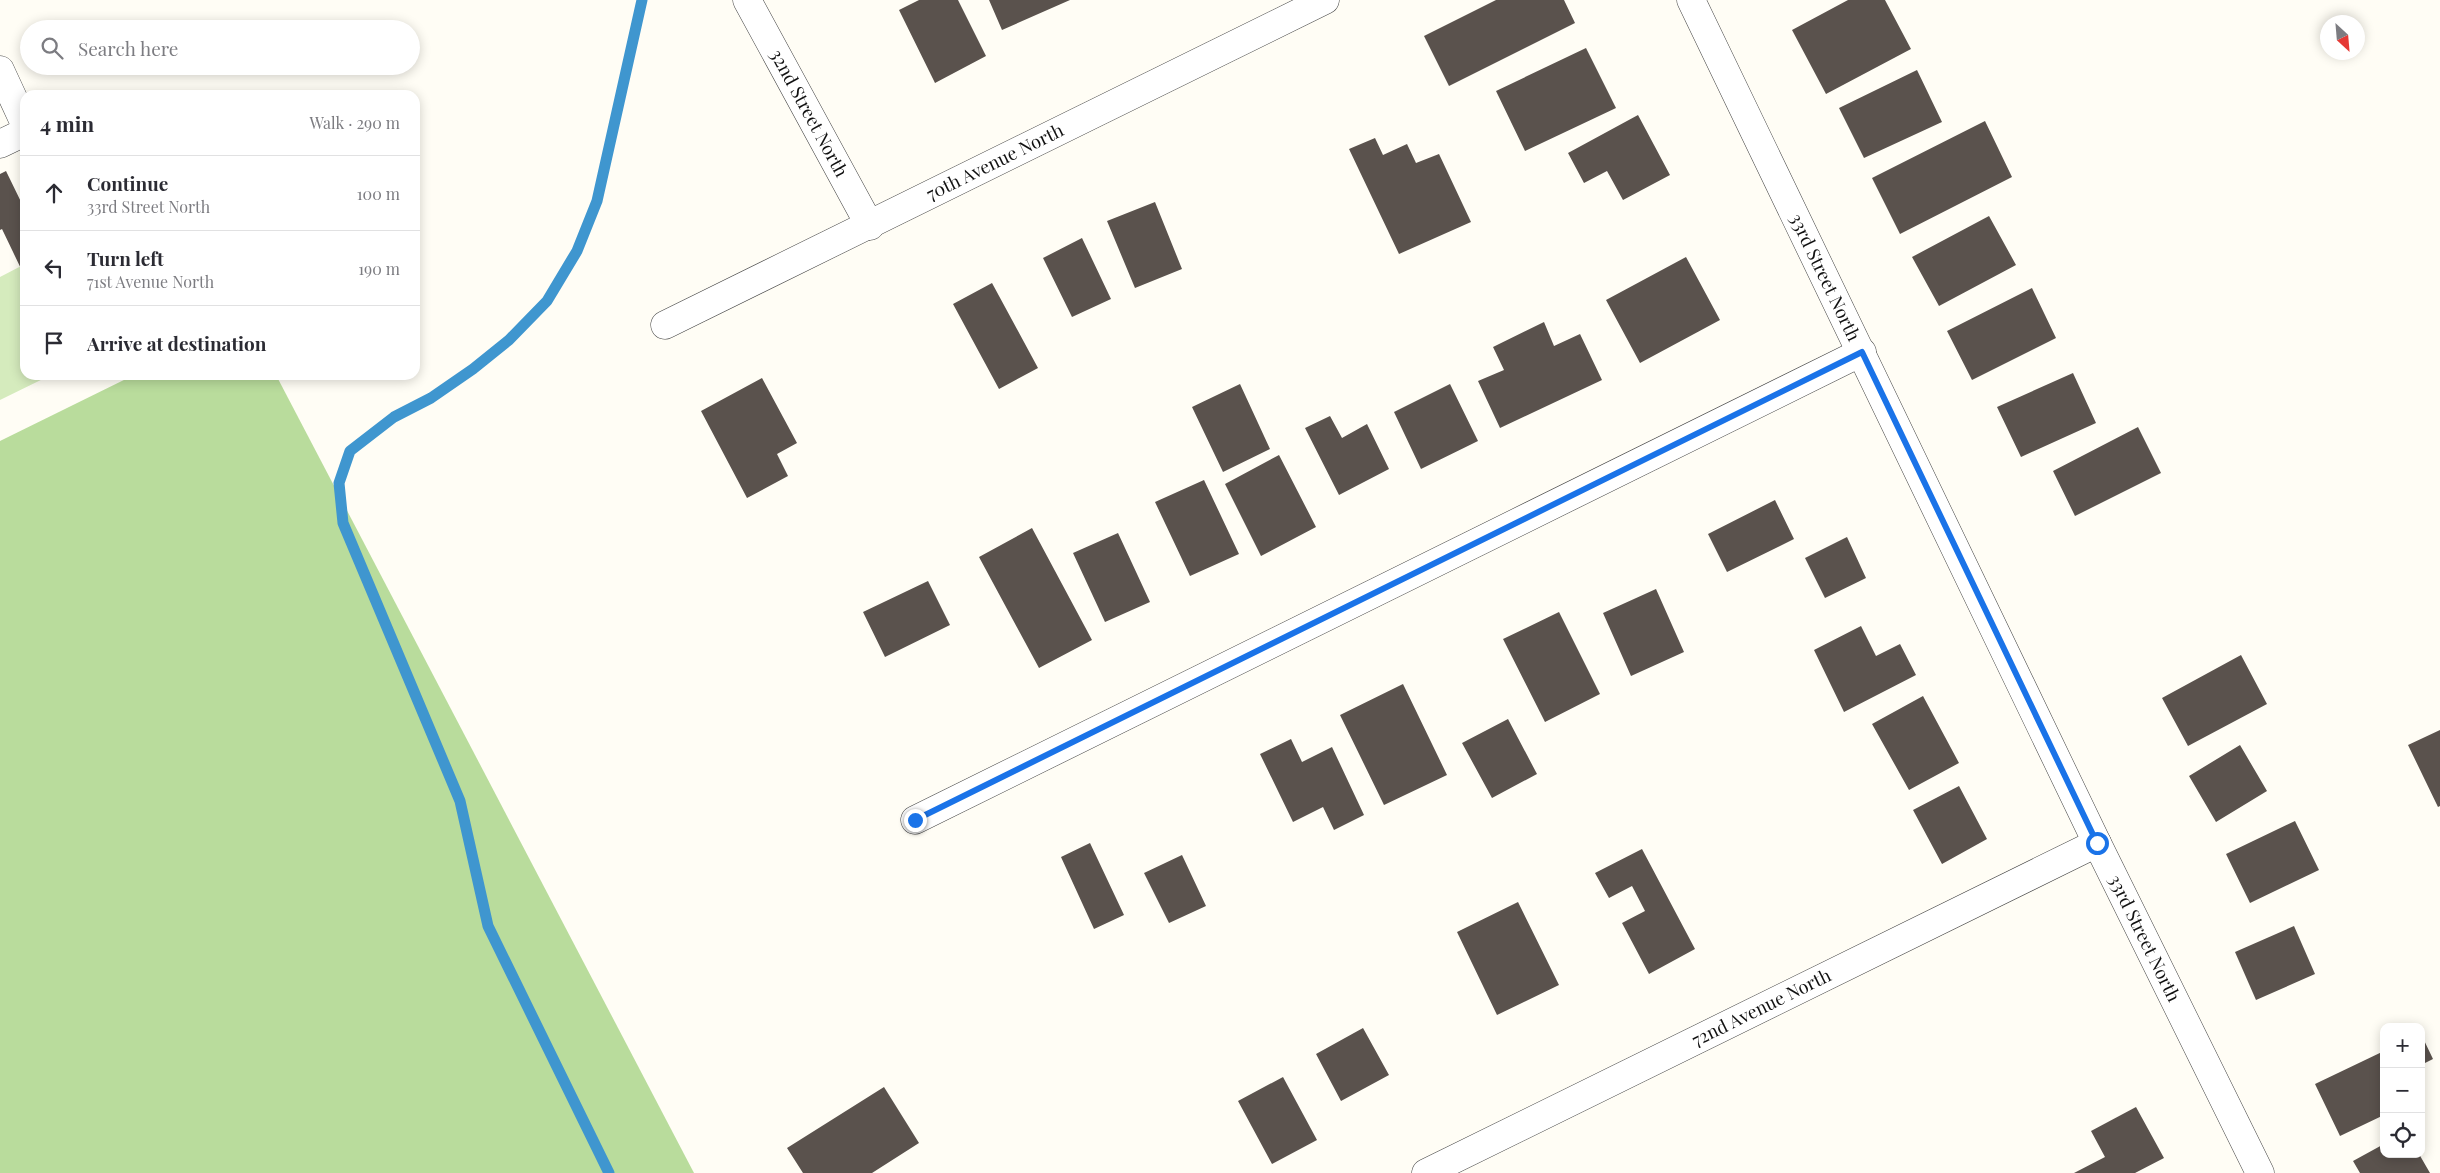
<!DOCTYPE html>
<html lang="en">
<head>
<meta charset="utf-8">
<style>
	:root { --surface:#fff; --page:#f2f2f3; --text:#2b2b33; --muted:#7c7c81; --line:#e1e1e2 }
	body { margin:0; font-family:"Playfair Display",serif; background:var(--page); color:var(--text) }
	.controls { position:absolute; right:15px; bottom:15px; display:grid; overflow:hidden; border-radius:10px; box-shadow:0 2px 12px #0003 }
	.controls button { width:45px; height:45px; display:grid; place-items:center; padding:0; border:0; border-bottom:1px solid var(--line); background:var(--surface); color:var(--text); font:25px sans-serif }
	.compass { position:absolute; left:2320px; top:15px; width:45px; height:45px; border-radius:50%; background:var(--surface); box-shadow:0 2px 12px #0003; rotate:154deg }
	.stop { position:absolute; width:15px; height:15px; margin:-11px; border:4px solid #1a73e8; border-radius:50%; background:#fff }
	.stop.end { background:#1a73e8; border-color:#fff; box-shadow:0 1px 5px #0008 }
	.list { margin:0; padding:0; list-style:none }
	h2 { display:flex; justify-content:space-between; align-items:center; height:65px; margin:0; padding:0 20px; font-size:21px }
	h2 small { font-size:16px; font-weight:400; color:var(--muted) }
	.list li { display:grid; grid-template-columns:32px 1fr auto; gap:15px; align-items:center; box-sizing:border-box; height:75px; padding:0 20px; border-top:1px solid var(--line) }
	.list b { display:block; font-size:19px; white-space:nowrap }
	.list p { margin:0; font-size:16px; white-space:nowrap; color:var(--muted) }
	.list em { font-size:16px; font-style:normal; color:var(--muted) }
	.icon { flex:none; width:28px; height:28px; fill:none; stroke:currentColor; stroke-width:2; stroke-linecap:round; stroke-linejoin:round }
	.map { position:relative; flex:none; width:2440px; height:1173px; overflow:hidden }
	.search { position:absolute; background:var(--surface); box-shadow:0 2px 12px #0003; left:20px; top:20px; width:400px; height:55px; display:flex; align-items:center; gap:12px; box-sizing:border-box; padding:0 18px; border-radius:28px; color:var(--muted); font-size:19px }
	.panel { position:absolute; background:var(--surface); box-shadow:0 2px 12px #0003; left:20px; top:90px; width:400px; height:290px; border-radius:15px }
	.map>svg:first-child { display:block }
</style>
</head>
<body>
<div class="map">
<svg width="2440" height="1173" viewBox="0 0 2440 1173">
	<rect width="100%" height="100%" fill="#fffdf5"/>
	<path fill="#d5ebbd" d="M 25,264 L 25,375 L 51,375 L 0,400 L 0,277 Z"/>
	<path fill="#b9dc9c" d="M 134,375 L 276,375 L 694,1173 L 0,1173 L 0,441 Z"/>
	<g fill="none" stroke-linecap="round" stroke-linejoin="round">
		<path stroke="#3f96cf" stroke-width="11" d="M 609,1173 L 488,926 L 460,801 L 343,523 L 339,483 L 350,451 L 394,417 L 431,398 L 473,369 L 509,340 L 547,301 L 577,251 L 597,201 L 642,0"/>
	</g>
	<path fill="#5a524d" d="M 919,0 L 958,0 L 986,56 L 935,83 L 899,10 Z
		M 989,0 L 1070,0 L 1002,30 Z
		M 1496,0 L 1564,0 L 1575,23 L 1449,86 L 1424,36 Z
		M 1848,0 L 1885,0 L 1911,49 L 1826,94 L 1792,30 Z
		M 1586,48 L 1616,108 L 1525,151 L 1496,91 Z
		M 1917,70 L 1942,122 L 1864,158 L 1839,108 Z
		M 1638,115 L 1670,175 L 1623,200 L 1607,171 L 1584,183 L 1568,153 Z
		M 1985,121 L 2012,177 L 1900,234 L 1872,178 Z
		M 1375,138 L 1383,155 L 1407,144 L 1416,163 L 1439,154 L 1471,222 L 1399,254 L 1349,149 Z
		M 6,171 L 25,210 L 25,277 L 2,229 L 0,230 L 0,174 Z
		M 1155,202 L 1182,269 L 1135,288 L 1107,221 Z
		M 1989,216 L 2016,265 L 1939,306 L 1912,257 Z
		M 1082,238 L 1111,299 L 1072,317 L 1043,258 Z
		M 1686,257 L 1720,320 L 1640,363 L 1606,300 Z
		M 992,283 L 1038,368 L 999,389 L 953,304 Z
		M 2032,288 L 2056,338 L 1972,380 L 1947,331 Z
		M 1544,322 L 1554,346 L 1580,334 L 1602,380 L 1500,428 L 1478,381 L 1504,370 L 1493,347 Z
		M 2073,373 L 2096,423 L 2021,457 L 1997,407 Z
		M 762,378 L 797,443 L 777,454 L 788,476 L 747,498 L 701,411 Z
		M 1240,384 L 1270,449 L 1223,472 L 1192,407 Z
		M 1450,384 L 1478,441 L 1421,469 L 1394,412 Z
		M 1330,416 L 1342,438 L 1367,424 L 1389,469 L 1339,495 L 1305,428 Z
		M 2138,427 L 2161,473 L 2075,516 L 2053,471 Z
		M 1279,455 L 1316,527 L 1261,556 L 1225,484 Z
		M 1204,480 L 1239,554 L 1190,576 L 1155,502 Z
		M 1775,500 L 1794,539 L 1727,572 L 1708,534 Z
		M 1032,528 L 1092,640 L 1039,668 L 979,557 Z
		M 1118,533 L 1150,602 L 1105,622 L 1073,553 Z
		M 1847,537 L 1866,578 L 1825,598 L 1805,558 Z
		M 928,581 L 950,625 L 885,657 L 863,612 Z
		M 1656,589 L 1684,652 L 1631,676 L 1603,613 Z
		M 1559,612 L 1600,694 L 1545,722 L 1503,639 Z
		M 1861,626 L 1876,656 L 1900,644 L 1916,675 L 1844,712 L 1814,650 Z
		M 2241,655 L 2267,704 L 2188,746 L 2162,698 Z
		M 1403,684 L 1447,775 L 1384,805 L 1340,715 Z
		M 1923,696 L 1959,763 L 1909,790 L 1872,724 Z
		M 1508,719 L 1537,774 L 1492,798 L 1462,743 Z
		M 2440,730 L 2440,806 L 2438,807 L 2408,745 Z
		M 1291,739 L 1302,762 L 1332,747 L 1364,815 L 1334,830 L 1323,807 L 1293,822 L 1260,754 Z
		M 2240,745 L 2267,791 L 2216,822 L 2189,776 Z
		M 1959,786 L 1987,839 L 1942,864 L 1913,810 Z
		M 2295,821 L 2319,870 L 2250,903 L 2226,854 Z
		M 1090,843 L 1124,915 L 1094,929 L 1061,857 Z
		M 1642,849 L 1695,949 L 1649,974 L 1622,923 L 1645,911 L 1632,886 L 1609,898 L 1595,873 Z
		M 1182,855 L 1206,906 L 1169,923 L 1144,873 Z
		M 1518,902 L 1559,985 L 1497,1015 L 1457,932 Z
		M 2294,926 L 2315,974 L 2256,1000 L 2235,952 Z
		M 1363,1028 L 1389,1075 L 1341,1101 L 1316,1054 Z
		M 2421,1034 L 2433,1059 L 2421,1065 Z
		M 2384,1051 L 2384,1115 L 2340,1136 L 2315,1084 Z
		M 1283,1077 L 1317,1140 L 1272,1164 L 1238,1101 Z
		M 884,1087 L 919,1143 L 872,1173 L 803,1173 L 787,1148 Z
		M 2136,1107 L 2164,1158 L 2135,1173 L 2074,1173 L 2105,1157 L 2091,1131 Z
		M 2384,1144 L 2384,1154 L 2419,1154 L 2430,1173 L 2360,1173 L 2353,1161 Z"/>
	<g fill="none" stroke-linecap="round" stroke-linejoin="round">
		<g stroke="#444" stroke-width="29">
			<g id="street">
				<path id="s1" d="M 747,0 L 870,226"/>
				<path id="s2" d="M 1691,0 L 2097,843 L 2260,1173"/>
				<path d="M 0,70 L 25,124"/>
				<path d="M 0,144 L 25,132"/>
				<path id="s3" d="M 665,325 L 1325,0"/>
				<path d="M 915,820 L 1862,352"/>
				<path id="s4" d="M 1426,1173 L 2097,843"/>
			</g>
		</g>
		<use href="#street" stroke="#fff" stroke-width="28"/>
	</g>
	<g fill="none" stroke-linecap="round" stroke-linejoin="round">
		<path stroke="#1a73e8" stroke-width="6" d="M 915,820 L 1862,352 L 2097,843"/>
	</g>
	<g text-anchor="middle" stroke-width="5" stroke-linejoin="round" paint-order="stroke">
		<g font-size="18" fill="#111" stroke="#fff">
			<text dy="6" stroke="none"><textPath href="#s1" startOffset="129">32nd Street North</textPath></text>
			<text dy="6" stroke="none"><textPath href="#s3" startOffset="368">70th Avenue North</textPath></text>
			<text dy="6" stroke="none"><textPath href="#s2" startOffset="308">33rd Street North</textPath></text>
			<text dy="6" stroke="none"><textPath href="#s2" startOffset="1042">33rd Street North</textPath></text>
			<text dy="6" stroke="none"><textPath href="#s4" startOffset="374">72nd Avenue North</textPath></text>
		</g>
	</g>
</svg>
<div class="controls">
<button>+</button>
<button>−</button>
<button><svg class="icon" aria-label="locate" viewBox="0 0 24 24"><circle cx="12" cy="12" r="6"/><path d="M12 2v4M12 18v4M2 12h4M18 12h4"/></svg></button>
</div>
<svg class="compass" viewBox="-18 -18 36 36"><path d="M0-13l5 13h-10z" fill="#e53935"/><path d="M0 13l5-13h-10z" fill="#7c7c81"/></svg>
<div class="stop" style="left:2097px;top:843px"></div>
<div class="stop end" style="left:915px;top:820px"></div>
<div class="search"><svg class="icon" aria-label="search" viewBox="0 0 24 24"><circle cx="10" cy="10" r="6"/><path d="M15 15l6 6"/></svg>Search here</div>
<section class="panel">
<h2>4 min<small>Walk · 290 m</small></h2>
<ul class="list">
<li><svg class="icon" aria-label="ahead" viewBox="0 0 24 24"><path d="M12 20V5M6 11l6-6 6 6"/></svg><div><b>Continue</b><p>33rd Street North</p></div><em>100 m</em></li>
<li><svg class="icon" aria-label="left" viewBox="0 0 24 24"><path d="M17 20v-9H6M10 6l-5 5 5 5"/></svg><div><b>Turn left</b><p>71st Avenue North</p></div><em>190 m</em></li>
<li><svg class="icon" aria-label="arrive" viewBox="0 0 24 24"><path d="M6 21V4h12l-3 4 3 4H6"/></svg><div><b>Arrive at destination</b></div></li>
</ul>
</section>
</div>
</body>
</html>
